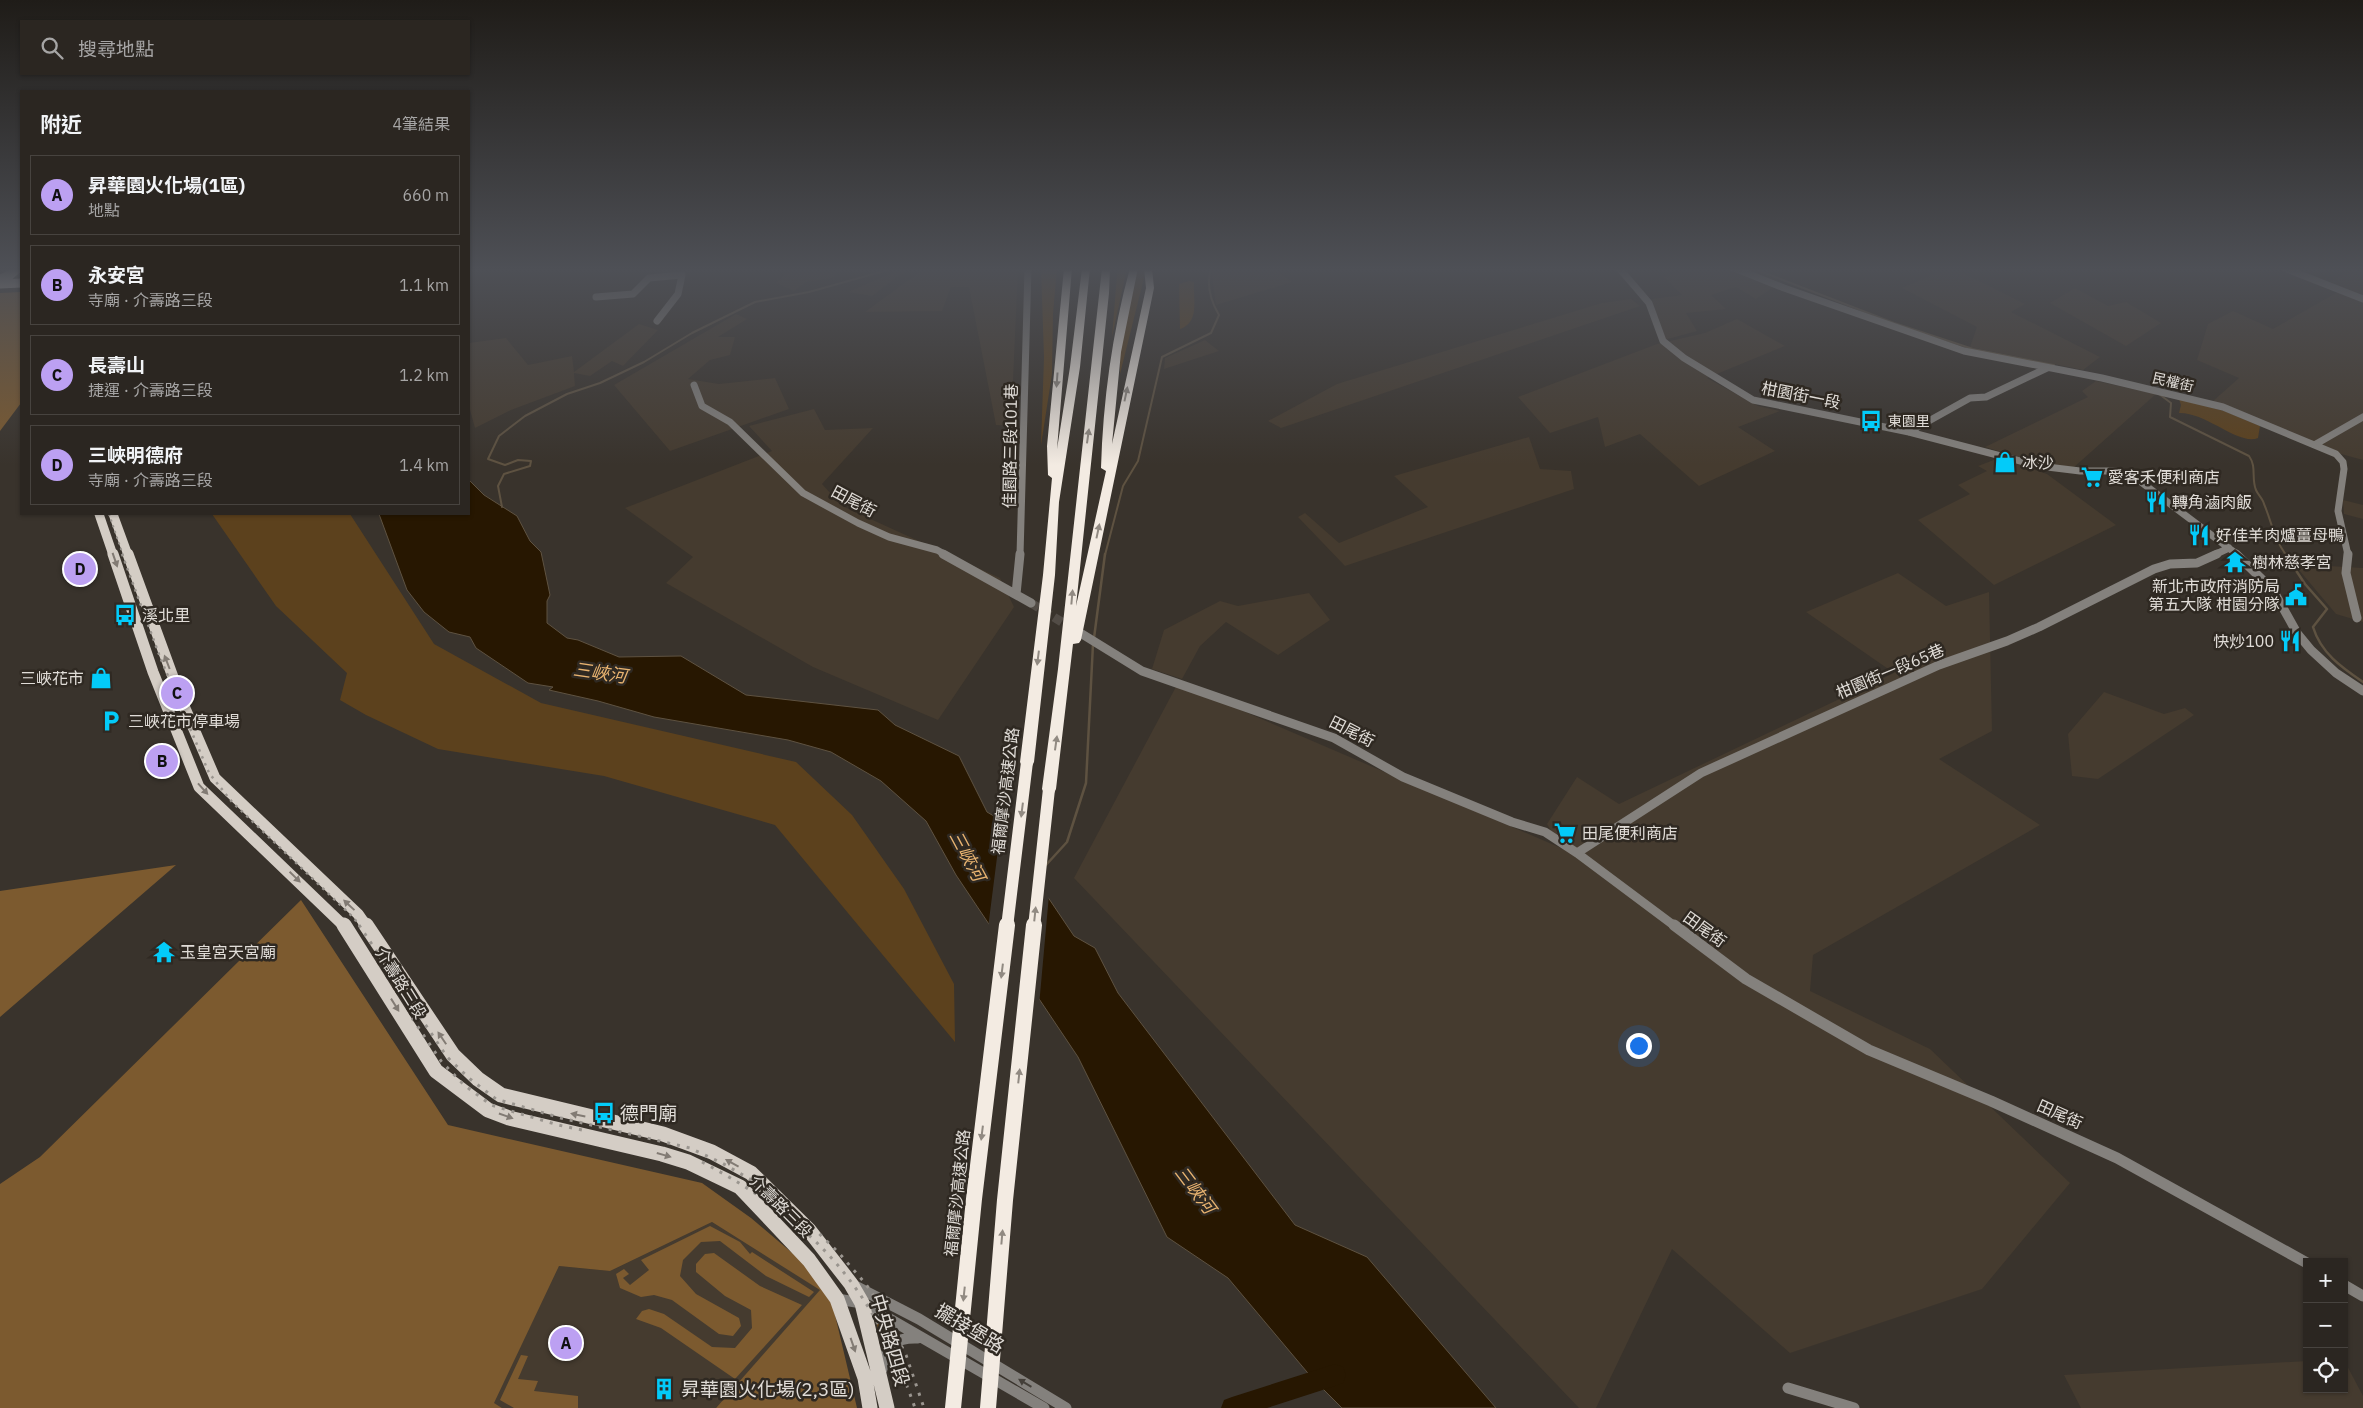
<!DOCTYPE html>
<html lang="zh-TW">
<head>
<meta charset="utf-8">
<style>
	:root { --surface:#2b2621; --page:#332e2a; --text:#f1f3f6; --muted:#a6a5a5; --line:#47433f; --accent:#bca0f2 }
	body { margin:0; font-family:"IBM Plex Sans","Noto Sans TC",sans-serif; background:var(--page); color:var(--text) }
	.controls { position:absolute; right:15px; bottom:15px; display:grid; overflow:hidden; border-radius:0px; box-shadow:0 1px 4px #0004 }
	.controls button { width:45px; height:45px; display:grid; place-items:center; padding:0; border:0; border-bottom:1px solid var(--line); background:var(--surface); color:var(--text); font:25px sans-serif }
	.you { position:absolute; left:1638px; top:1045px; width:18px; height:18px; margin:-12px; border:4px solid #fff; border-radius:50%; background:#1a73e8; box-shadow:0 0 0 8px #1a73e833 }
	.badge { display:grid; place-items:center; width:32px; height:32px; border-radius:50%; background:var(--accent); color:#111; font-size:16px; font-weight:700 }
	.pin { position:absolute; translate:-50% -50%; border:2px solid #fff; box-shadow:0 1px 5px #0006 }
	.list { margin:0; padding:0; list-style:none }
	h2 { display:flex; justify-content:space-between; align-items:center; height:65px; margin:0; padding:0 20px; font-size:21px }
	h2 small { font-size:16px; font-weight:400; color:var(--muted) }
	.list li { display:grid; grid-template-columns:32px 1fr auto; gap:15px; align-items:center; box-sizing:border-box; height:80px; margin:0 10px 10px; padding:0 10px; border:1px solid var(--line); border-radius:0px }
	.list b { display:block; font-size:19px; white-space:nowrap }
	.list p { margin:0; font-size:16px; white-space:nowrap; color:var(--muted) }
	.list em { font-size:16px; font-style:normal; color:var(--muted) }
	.icon { flex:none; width:28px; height:28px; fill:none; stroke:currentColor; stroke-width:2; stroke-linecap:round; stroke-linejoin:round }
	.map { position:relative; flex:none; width:2363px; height:1408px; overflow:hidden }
	.search { position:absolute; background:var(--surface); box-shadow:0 1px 4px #0004; left:20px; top:20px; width:450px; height:55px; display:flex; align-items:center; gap:12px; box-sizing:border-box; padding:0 18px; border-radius:0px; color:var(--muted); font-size:19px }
	.panel { position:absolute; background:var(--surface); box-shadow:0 1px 4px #0004; left:20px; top:90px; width:450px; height:425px; border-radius:0px }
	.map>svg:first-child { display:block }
</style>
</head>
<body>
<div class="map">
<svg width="2363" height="1408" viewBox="0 0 2363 1408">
	<rect width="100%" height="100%" fill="#39332c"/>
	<path fill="#453b2f" d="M 791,268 L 844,268 L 832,278 L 806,282 L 794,291 L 776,283 Z
		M 904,268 L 909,268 L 872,296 L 848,292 Z
		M 925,268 L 1018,268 L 1011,426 L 996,425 L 969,287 L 951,287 L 942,311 L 865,312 Z
		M 1225,268 L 1274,268 L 1292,282 L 1216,305 L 1211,269 Z
		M 1690,268 L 1749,268 L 1782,281 L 1756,299 L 1736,287 L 1711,295 L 1726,309 L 1686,313 L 1697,331 L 1664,340 L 1657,323 L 1652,299 L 1682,295 L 1664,277 Z
		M 1948,268 L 1953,268 L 2025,304 L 2011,312 L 2100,357 L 2083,370 L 1970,347 L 1977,327 L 1902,288 Z
		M 2355,268 L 2363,268 L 2363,460 L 2341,454 L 2212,402 L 2239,378 L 2197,360 L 2208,324 L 2233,311 L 2273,329 L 2343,289 L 2328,283 Z
		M 2075,288 L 2108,306 L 2126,302 L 2161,323 L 2126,346 L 2050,303 Z
		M 1631,299 L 1640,306 L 1281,428 L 1268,421 L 1337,384 L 1602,303 Z
		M 736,314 L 747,319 L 718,337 L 735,337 L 730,355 L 710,360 L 688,379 L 719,384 L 775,378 L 789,409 L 670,451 L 614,385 Z
		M 1737,319 L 1785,346 L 1707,378 L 1758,406 L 1780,411 L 1738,427 L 1775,451 L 1699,486 L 1640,434 L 1605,447 L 1598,417 L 1550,433 L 1518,397 L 1657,344 L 1705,333 Z
		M 639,324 L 658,330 L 623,366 L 612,361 L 590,376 L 574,373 L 575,386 L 511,410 L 475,428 L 469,406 L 469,343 L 506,338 L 528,365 L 572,356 L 574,372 Z
		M 1205,340 L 1219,351 L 1164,369 L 1165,358 Z
		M 2096,381 L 2156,394 L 2073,468 L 2037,463 L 1985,447 L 2088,397 L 2082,391 Z
		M 814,409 L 825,430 L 873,428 L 822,484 L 842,506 L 1000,578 L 1014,607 L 938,720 L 813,667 L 666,583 L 693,557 L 625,508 L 772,451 L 749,426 Z
		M 1529,437 L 1540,469 L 1571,471 L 1574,489 L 1345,566 L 1298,517 L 1305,513 L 1339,543 L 1428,507 L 1394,476 Z
		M 1999,458 L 2047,474 L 2116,525 L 1994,585 L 1918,520 L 1970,494 L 1958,485 L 1987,471 L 1978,466 Z
		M 2343,500 L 2363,505 L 2363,519 L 2344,514 Z
		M 2294,564 L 2363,568 L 2363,622 L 2336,614 Z
		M 1898,573 L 1946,606 L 1989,592 L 1992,731 L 1939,759 L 2040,825 L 1813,955 L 1810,991 L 1930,1049 L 2070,1183 L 1982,1289 L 1790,1353 L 1672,1249 L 1596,1408 L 1579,1408 L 1074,878 L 1178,683 L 1561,848 L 1547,824 L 1577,777 L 1619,804 L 1894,673 L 1806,612 Z
		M 1309,593 L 1330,620 L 1278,655 L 1226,622 L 1200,646 L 1182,679 L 1152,669 L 1164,630 L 1220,601 L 1238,606 Z
		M 2104,692 L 2164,714 L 2185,708 L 2194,715 L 2098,779 L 2072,776 L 2068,734 Z
		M 712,1222 L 821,1290 L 716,1408 L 502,1408 L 493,1403 L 559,1266 L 610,1271 Z
		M 2344,1360 L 2363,1396 L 2363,1408 L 2081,1408 L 2064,1375 L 2307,1361 L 2307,1389 L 2344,1389 Z"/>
	<path fill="#5c411d" d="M 1041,268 L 1057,268 L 1053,314 L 1052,374 L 1041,445 L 1044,357 Z
		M 1118,268 L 1127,268 L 1112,337 L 1117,275 Z
		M 1137,268 L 1144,268 L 1145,274 L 1120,374 L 1120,347 Z
		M 1189,281 L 1194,282 C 1193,299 1200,322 1180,329 L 1179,284 Z
		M 2179,399 L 2224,411 L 2260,426 L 2258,438 C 2239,446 2206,412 2179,413 L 2181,405 Z
		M 212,514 L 350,514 L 434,644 L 541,703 L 796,762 L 852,815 L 904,889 L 954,984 L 955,1042 L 775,825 L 604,776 L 438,749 L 366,715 L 340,700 L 347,673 L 276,606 Z
		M 875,1318 L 896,1333 L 883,1347 Z"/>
	<path fill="#7c5a2f" d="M 21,292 L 21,403 L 0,431 L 0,293 Z
		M 176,865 L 0,1017 L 0,891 Z
		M 301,900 L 448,1125 L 702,1183 L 751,1218 L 804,1263 L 831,1298 L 857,1408 L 716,1408 L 820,1290 L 712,1222 L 610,1271 L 559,1266 L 494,1403 L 502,1408 L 0,1408 L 0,1184 L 40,1157 Z
		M 710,1226 L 740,1242 L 750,1254 L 752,1252 L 814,1292 L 809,1297 L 766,1276 L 720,1241 L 701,1242 L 683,1260 L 680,1276 L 696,1294 L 739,1318 L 741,1326 L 733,1336 L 719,1334 L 672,1300 L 654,1295 L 641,1297 L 620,1288 L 616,1274 L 624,1269 L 629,1274 L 623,1278 L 630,1285 L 649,1270 L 641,1260 Z
		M 714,1253 L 760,1286 L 802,1305 L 735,1379 L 661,1328 L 636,1319 L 642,1311 L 649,1309 L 664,1314 L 712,1347 L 735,1348 L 752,1328 L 751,1310 L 725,1296 L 696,1272 L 696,1264 L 705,1254 Z
		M 521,1355 L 528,1356 L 518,1379 L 538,1381 L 534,1391 L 578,1396 L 578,1408 L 514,1408 L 500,1400 Z"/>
	<path fill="#271701" stroke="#5e5241" d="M 469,480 L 484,495 L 517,516 L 530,541 L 541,552 L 550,595 L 547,601 L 547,623 L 567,638 L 578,640 L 619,657 L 681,656 L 746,695 L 878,710 L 895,725 L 959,756 L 987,812 L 1004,822 L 1000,834 L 1037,881 L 1074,936 L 1095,948 L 1118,993 L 1295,1225 L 1367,1257 L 1496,1408 L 1342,1408 L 1312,1378 L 1228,1278 L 1167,1237 L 1078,1057 L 956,875 L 926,821 L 881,781 L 831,752 L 788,740 L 654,717 L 598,701 L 549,690 L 553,687 L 528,683 L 476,648 L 470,637 L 449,632 L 424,612 L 407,590 L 379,514 L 469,514 Z"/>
	<path fill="#39332c" d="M 1002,818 L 1006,822 L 1003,833 L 1049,895 L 1039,1006 L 988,928 Z"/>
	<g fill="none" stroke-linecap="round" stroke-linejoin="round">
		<path stroke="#5e5241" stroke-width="2" d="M 1752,268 L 1894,323 L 1973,349 L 2054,365
			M 2159,394 L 2171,403 L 2170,417 L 2249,456 C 2257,467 2251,478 2256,490 C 2258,495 2263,499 2264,504 C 2273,525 2272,535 2286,555
			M 502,507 L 498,486 L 504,474 L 530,466 L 531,461 L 518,460 L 505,465 L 488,459 L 499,436 L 525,416 L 567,394 L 600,383 L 644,362 L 692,333 L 755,302 L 809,292 L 895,268
			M 1105,555 L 1123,486 L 1138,461 L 1162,357 L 1211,333 L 1219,315 C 1210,300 1206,285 1211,268"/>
		<path stroke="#5e5241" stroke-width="2.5" d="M 2285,554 L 2305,584 L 2327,609 L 2313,627 C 2321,653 2341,667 2363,682
			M 1094,638 L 1105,554
			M 1046,865 L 1067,842 L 1086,783 L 1093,644"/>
		<path fill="#271701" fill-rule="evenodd" d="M 1335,1364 L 1343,1367 L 1346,1375 L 1343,1383 L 1335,1386 L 1267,1408 L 1221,1408 L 1224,1400 L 1232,1397 Z"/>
		<path stroke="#524c46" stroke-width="9" stroke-dasharray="9 4.5" stroke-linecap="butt" d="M 1031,603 L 1073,629"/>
		<path stroke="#84817d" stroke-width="7" d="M 1619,268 L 1649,303 L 1663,341 L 1684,358 L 1753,400 L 1909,432 L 2039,466 L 2080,471 L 2116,471 L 2137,479 L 2238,555
			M 1734,268 L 1784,288 L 1964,351 L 2102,378 L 2223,407 L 2336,454 L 2343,462 L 2344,469 L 2338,511 L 2348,555
			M 2284,268 L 2363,299
			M 596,297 L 633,294 L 649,278 L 682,275 L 678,294 L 657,321
			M 694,385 L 702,406 L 730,422 L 803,493 L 858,523 L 889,537 L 937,550 L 946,555
			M 1909,432 L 1970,398 L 1986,397 L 2047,368
			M 2316,444 L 2363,417
			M 1020,555 L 1028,268
			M 2214,555 L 2229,548"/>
		<path stroke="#84817d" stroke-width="9" d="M 943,554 L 1031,603
			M 2236,554 L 2273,590 L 2297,633 L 2311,650 L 2336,673 L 2363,691
			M 2348,554 L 2346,573 L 2357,618
			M 1016,594 L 1020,554
			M 1082,634 L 1142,671 L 1334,738 L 1403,777 L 1512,822 L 1545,832 L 1577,853 L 1676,927
			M 1577,853 L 1701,773 L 1939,665 L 2007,641 L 2039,627 L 2154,569 L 2170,564 L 2197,563 L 2217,554"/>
		<path stroke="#84817d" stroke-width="11" d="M 1674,925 L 1746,979 L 1869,1050 L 1991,1101 L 2117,1158 L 2307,1263
			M 2344,1285 L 2363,1296
			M 855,1286 L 919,1319 L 1066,1408
			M 837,1299 L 862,1303 L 1044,1408
			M 882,1369 C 885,1346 895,1337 918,1338
			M 1788,1388 L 1854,1408"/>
		<path stroke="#d4cdc5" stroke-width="9" d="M 0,279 L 10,275 L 18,268
			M 0,284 L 21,283
			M 99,514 L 113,555
			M 113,514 L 128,555"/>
		<path stroke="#d4cdc5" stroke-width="11" d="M 113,554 L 153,672 L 199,787 L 345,927
			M 128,554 L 181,699 L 215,778 L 358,914 L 367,927"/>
		<path stroke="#d4cdc5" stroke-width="15" d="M 344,925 L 436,1071 L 488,1110 L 509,1118 L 662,1154 L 688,1162 L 740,1187 L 809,1260 L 837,1299 L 865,1378 L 870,1408
			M 366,925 L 453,1055 L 478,1079 L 501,1095 L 663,1134 L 712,1152 L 751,1173 L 809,1230 L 851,1284 L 862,1303 L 887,1408"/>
		<path fill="#f3ebe2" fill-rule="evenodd" d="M 1064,268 L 1072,268 L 1057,449 L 1070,367 L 1082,268 L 1090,268 L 1080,367 L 1059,502 L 1055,575 L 1034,762 L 1032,766 L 1022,766 L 1020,762 L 1043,575 L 1052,478 L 1048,475 L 1047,446 Z
			M 1102,268 L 1110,268 L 1109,293 L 1076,606 L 1106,471 L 1101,468 C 1103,401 1112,333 1130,268 L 1138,268 L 1121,352 L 1112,444 L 1146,288 L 1144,268 L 1152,268 L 1154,288 L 1081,640 L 1079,643 L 1073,644 L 1056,789 L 1054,793 L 1044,793 L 1042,789 L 1058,669 Z"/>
		<path stroke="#9a958f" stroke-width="2" stroke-dasharray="2 4" stroke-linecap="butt" d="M 109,514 L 123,555"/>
		<path stroke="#9a958f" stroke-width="2.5" stroke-dasharray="2.5 5" stroke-linecap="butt" d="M 122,554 L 160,657 L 209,773 L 232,802 L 354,918 L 360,927"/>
		<path stroke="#9a958f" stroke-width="3" stroke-dasharray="3 7" stroke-linecap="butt" d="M 359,925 L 447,1057 L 470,1079 L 496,1099 L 561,1118 L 690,1148 L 722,1163 L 774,1193 L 799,1214 L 838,1252 L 865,1283 L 881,1306 L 906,1355 L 924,1408
			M 412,1018 L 441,1061 L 464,1085 L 491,1105 L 558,1125 L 587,1131
			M 702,1162 C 815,1222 873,1287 915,1408"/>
		<path stroke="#f3ebe2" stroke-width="12" d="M 1007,927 L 1027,762
			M 1034,927 L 1049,789"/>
		<path stroke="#f3ebe2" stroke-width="16" d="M 953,1408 L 974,1199 L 1007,925
			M 988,1408 L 1005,1200 L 1034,925"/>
	</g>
	<defs><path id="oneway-solid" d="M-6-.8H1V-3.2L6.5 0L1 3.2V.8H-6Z" transform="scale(1.25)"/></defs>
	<g fill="#918a82">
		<use href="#oneway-solid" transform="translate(1057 380) rotate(94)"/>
		<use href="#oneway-solid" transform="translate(1126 394) rotate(-78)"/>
		<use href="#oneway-solid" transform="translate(1088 436) rotate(-82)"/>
		<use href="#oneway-solid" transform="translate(1098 531) rotate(-78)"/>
		<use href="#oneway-solid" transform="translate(1072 597) rotate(-85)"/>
		<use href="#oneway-solid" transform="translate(1038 658) rotate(97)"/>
		<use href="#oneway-solid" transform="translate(1056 743) rotate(-82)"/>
		<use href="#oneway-solid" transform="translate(1022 810) rotate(97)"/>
		<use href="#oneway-solid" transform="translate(1035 914) rotate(-84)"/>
		<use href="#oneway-solid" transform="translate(1002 971) rotate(97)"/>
		<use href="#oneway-solid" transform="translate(1019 1076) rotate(-84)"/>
		<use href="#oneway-solid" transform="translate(982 1133) rotate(97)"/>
		<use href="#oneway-solid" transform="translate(1002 1237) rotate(-85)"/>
		<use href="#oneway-solid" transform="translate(964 1294) rotate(96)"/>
	</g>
	<g fill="#827b74">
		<use href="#oneway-solid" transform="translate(115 560) rotate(71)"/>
		<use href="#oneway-solid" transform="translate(167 662) rotate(-111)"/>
		<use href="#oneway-solid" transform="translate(203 789) rotate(48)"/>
		<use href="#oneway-solid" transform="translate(295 877) rotate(44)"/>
		<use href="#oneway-solid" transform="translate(349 905) rotate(-137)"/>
		<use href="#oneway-solid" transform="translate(395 1005) rotate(58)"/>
		<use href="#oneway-solid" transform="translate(442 1038) rotate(-124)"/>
		<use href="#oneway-solid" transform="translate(578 1115) rotate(-168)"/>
		<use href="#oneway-solid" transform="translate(506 1116) rotate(19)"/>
		<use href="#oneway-solid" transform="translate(664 1155) rotate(16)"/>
		<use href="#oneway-solid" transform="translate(732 1163) rotate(-151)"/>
		<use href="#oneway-solid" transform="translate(853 1345) rotate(71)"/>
	</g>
	<use fill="#443f39" href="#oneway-solid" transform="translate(1025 1383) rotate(-149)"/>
	<linearGradient id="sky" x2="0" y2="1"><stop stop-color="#1f1c18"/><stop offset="0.58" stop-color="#4e5056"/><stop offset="1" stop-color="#4e5056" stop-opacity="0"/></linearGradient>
	<rect width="2363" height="465" fill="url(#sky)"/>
	<defs>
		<g id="bus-bare" transform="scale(1.725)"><path d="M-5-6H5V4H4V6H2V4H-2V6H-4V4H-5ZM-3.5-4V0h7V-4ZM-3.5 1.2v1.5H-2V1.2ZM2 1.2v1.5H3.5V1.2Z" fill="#03cbf9" stroke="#2f2922" stroke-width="2.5" paint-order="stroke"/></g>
		<g id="shop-bare" transform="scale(1.725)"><path d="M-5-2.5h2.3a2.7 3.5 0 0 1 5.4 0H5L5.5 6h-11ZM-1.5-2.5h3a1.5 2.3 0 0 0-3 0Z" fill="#03cbf9" stroke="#2f2922" stroke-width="2.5" paint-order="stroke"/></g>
		<g id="supermarket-bare" transform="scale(1.725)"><path d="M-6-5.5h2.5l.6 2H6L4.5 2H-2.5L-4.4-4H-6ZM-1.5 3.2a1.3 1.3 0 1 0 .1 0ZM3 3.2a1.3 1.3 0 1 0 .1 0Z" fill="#03cbf9" stroke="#2f2922" stroke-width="2.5" paint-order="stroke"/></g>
		<g id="restaurant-bare" transform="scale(1.725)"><path d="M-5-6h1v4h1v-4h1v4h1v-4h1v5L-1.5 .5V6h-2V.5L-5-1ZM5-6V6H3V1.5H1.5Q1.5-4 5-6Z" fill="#03cbf9" stroke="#2f2922" stroke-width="2.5" paint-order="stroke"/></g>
		<g id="temple-bare" transform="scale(1.725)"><path d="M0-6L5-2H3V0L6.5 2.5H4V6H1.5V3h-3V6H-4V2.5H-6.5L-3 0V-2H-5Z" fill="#03cbf9" stroke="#2f2922" stroke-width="2.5" paint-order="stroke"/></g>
		<g id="civic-bare" transform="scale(1.725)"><path d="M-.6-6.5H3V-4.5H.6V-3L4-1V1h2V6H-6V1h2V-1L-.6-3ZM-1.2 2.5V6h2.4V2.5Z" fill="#03cbf9" stroke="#2f2922" stroke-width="2.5" paint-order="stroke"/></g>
		<g id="parking-bare" transform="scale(1.725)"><path d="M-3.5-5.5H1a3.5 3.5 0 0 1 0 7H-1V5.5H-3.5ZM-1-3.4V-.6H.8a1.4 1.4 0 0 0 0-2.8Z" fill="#03cbf9" stroke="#2f2922" stroke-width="2.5" paint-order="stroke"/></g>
		<g id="building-bare" transform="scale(1.725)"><path d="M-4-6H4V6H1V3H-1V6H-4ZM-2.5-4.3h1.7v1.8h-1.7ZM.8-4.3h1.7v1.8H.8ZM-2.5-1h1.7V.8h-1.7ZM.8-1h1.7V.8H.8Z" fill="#03cbf9" stroke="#2f2922" stroke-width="2.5" paint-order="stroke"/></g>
	</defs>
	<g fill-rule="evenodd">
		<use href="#bus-bare" x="1871" y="421"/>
		<use href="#shop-bare" x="2005" y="462"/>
		<use href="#supermarket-bare" x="2092" y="477"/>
		<use href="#restaurant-bare" x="2156" y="502"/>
		<use href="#restaurant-bare" x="2199" y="535"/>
		<use href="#temple-bare" x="2235" y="562"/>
		<use href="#civic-bare" x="2296" y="595"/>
		<use href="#bus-bare" x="125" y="615"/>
		<use href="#restaurant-bare" x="2290" y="641"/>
		<use href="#shop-bare" x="101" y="678"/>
		<use href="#parking-bare" x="111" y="721"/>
		<use href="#supermarket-bare" x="1565" y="833"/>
		<use href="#temple-bare" x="164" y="952"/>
		<use href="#bus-bare" x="604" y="1113"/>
		<use href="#building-bare" x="664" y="1389"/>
	</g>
	<g text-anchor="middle" stroke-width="5" stroke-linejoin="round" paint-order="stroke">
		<g font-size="14" fill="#e0dcd7" stroke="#2f2922">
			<text transform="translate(2173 382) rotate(13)" y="5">民權街</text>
		</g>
		<g font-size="14" fill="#e0dcd7" stroke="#2f2922" text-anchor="start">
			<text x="1888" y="426">東園里</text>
		</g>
		<g font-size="16" fill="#e0dcd7" stroke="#2f2922">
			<text transform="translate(1801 395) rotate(11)" y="6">柑園街一段</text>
			<text transform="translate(1010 446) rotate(-89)" y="6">佳園路三段101巷</text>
			<text transform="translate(854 501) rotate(28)" y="6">田尾街</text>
			<text transform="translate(1890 671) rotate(-23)" y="6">柑園街一段65巷</text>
			<text transform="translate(1352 731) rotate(27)" y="6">田尾街</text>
			<text transform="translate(1005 791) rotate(-83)" y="6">福爾摩沙高速公路</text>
			<text transform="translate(1705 929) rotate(36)" y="6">田尾街</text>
			<text transform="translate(401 983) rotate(58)" y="6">介壽路三段</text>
			<text transform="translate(2060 1114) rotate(24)" y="6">田尾街</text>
			<text transform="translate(957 1193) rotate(-84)" y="6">福爾摩沙高速公路</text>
			<text transform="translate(781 1206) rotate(45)" y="6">介壽路三段</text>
		</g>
		<g font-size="16" fill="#e0dcd7" stroke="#2f2922" text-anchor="start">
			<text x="2022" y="468">冰沙</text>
			<text x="2108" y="483">愛客禾便利商店</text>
			<text x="2172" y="508">轉角滷肉飯</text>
			<text x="2216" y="541">好佳羊肉爐薑母鴨</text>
			<text x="2252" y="568">樹林慈孝宮</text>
			<text x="2280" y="592" text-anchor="end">新北市政府消防局<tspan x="2280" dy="18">第五大隊 柑園分隊</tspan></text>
			<text x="142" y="621">溪北里</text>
			<text x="2274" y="647" text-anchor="end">快炒100</text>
			<text x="84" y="684" text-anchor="end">三峽花市</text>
			<text x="128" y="727">三峽花市停車場</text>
			<text x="1582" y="839">田尾便利商店</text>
			<text x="180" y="958">玉皇宮天宮廟</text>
		</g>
		<g font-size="18" font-style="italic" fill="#e8b370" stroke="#2f2922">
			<text transform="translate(600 673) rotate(8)" y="6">三峽河</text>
			<text transform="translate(967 856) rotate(62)" y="6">三峽河</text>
			<text transform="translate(1195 1190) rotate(53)" y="6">三峽河</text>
		</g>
		<g font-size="19" fill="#e0dcd7" stroke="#2f2922" text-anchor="start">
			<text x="620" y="1120">德門廟</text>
			<text x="681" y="1396">昇華園火化場(2,3區)</text>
		</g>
		<g font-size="19" fill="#e0dcd7" stroke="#2f2922">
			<text transform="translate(970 1328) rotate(31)" y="7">擺接堡路</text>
			<text transform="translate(890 1340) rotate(74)" y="7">中央路四段</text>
		</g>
	</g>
</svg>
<div class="controls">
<button>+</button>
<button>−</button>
<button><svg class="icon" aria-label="locate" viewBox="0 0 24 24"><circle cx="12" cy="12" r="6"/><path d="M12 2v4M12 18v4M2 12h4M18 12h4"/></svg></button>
</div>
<div class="you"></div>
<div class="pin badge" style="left:566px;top:1343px">A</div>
<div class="pin badge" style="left:162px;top:761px">B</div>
<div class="pin badge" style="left:177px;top:693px">C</div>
<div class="pin badge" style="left:80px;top:569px">D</div>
<div class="search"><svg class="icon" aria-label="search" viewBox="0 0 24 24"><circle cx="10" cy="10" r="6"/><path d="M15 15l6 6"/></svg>搜尋地點</div>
<section class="panel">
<h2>附近<small>4筆結果</small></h2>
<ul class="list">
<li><span class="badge">A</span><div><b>昇華園火化場(1區)</b><p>地點</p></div><em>660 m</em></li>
<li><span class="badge">B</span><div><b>永安宮</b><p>寺廟 · 介壽路三段</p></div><em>1.1 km</em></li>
<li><span class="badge">C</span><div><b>長壽山</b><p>捷運 · 介壽路三段</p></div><em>1.2 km</em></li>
<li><span class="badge">D</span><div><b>三峽明德府</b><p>寺廟 · 介壽路三段</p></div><em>1.4 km</em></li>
</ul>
</section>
</div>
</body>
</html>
